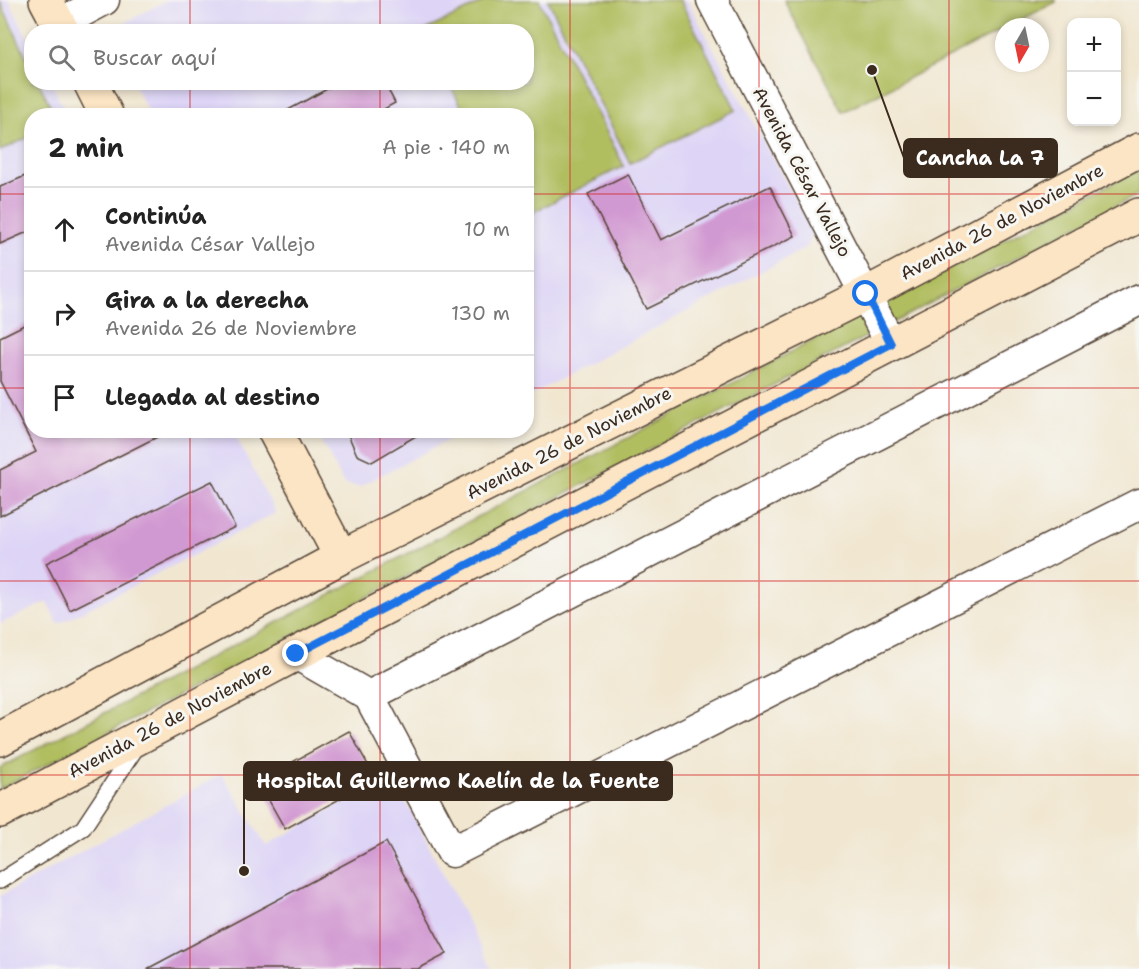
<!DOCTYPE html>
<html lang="es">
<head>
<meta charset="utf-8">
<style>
	:root { --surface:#fff; --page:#f2f2f2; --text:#222; --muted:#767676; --line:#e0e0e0 }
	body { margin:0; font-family:"Shantell Sans",sans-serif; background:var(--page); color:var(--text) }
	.controls { position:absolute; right:18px; top:18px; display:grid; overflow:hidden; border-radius:12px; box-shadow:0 3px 9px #0003 }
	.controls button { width:54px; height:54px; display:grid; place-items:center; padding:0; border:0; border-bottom:2px solid var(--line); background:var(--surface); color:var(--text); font:30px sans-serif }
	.compass { position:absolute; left:995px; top:18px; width:54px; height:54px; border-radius:50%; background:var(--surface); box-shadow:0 3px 9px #0003; rotate:189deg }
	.stop { position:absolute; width:18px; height:18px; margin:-14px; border:4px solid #1a73e8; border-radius:50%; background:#fff }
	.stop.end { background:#1a73e8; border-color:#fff; box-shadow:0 2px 6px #0008 }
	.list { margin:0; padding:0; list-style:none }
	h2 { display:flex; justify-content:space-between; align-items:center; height:78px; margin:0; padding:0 24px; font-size:26px }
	h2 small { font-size:20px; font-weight:400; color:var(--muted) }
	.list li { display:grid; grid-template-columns:39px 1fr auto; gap:18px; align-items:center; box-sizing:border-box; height:84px; padding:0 24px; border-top:2px solid var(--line) }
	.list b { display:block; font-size:22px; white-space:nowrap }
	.list p { margin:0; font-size:20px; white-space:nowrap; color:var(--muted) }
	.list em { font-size:20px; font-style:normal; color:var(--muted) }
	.icon { flex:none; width:33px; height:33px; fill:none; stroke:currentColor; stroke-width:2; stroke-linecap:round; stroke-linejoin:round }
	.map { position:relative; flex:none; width:1139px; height:969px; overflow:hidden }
	.search { position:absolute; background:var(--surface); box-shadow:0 3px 9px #0003; left:24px; top:24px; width:510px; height:66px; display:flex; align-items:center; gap:15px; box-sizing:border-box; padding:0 21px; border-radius:24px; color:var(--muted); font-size:22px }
	.panel { position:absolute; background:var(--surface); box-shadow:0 3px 9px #0003; left:24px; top:108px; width:510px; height:330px; border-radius:24px }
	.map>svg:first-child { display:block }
</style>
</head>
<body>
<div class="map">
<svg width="1139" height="969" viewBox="0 0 1139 969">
	<rect width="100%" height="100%" fill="#f6f6f2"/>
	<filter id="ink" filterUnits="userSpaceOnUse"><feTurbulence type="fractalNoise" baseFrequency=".0167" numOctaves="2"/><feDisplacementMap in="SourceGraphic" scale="12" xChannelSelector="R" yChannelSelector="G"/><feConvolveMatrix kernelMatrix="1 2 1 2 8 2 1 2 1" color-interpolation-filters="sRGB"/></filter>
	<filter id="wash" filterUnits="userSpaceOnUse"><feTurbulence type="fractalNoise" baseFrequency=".008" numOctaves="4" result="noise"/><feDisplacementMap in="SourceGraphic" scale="24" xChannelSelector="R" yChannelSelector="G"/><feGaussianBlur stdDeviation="1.35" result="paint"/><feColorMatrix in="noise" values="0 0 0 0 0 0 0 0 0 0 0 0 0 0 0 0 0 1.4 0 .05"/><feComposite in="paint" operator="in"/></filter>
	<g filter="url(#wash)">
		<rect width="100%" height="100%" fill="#f1e7d1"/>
		<path fill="#ded5f6" d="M 0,0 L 9,0 L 31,45 L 32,82 L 51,83 L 68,115 L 32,116 L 32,430 L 233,431 L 276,513 L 58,624 L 47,602 L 0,624 Z
			M 167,0 L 687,0 L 813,232 L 807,247 L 527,397 L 526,116 L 150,115 L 133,83 L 526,82 L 526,32 L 108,32 Z
			M 316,431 L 465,431 L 359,487 L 344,484 Z
			M 222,774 L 266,846 L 392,774 L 492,969 L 0,969 L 0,896 Z"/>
		<path fill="#b1be60" stroke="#76743f" stroke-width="1.5" d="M 487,0 L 539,0 L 624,166 L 527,215 L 526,116 L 466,115 L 449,83 L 526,82 L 526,32 L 424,31 Z
			M 548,0 L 680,0 L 736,110 L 630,163 Z
			M 784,0 L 1055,0 L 1056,2 L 1007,27 L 1004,27 L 1004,29 L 843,112 Z
			M 0,1 L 31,67 L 32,82 L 39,83 L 55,115 L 32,116 L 31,136 L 0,151 Z
			M 1139,169 L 1139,194 L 0,789 L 0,768 Z"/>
		<g id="blocks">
			<path fill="#d199d1" d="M 340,82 L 384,82 L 395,103 L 371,116 L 277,116 Z
				M 32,173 L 32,230 L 0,244 L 0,187 Z
				M 628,174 L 661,240 L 770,186 L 795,236 L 646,309 L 588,194 Z
				M 32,321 L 32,430 L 171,430 L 0,516 L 0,470 L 36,452 L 0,381 L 0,337 Z
				M 346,430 L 426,430 L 372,462 L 357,455 Z
				M 212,481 L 235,527 L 70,610 L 46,563 Z
				M 349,731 L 376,779 L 285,829 L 258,781 Z
				M 386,842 L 447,954 L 418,969 L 147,969 Z"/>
		</g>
	</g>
	<g filter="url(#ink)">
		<use href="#blocks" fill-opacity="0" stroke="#564639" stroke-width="1.5"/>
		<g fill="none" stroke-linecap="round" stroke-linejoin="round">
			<g stroke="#564639" stroke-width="18">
				<path id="lane" d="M 0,881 L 83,828 L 136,748"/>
			</g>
			<g stroke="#564639" stroke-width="33">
				<path id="street" d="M 712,0 L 891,344
					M 59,24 L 104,0
					M 296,654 L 369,696 L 452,852 L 1139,504
					M 369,696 L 1139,300"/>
			</g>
			<g stroke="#564639" stroke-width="36">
				<path id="secondary" d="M 46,0 L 63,32
					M 90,82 L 107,116
					M 274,430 L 341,557
					M 0,739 L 341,557 L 866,294 L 1139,150
					M 0,811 L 296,654 L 1139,215"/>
			</g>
			<use href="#lane" stroke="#fff" stroke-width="15"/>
			<use href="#street" stroke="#fff" stroke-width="30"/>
			<use href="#secondary" stroke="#fce5c4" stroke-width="33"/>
		</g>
	</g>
	<g fill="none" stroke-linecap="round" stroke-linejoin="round" filter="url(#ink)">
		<path stroke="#1a73e8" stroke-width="8" d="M 296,654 L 891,344 L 866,294"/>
	</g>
	<path fill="none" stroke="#d62828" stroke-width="1.5" stroke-opacity="0.55" d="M 190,0 L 190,32M 380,0 L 380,32M 570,0 L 570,969M 759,0 L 759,969M 949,0 L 949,969M 190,82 L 190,116M 380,82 L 380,116M 0,194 L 32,194M 526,194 L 1139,194M 0,388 L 32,388M 526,388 L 1139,388M 190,430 L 190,969M 380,430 L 380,969M 0,581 L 1139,581M 0,775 L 1139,775"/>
	<g text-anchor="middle" stroke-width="6" stroke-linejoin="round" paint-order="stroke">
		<g font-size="18" fill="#3b2a1e" stroke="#f6f6f2">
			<text transform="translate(802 172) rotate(62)" y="6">Avenida César Vallejo</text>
			<text transform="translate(1002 222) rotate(-28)" y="6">Avenida 26 de Noviembre</text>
			<text transform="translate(569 443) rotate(-27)" y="6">Avenida 26 de Noviembre</text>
			<text transform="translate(170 720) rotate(-28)" y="6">Avenida 26 de Noviembre</text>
		</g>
	</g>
	<path fill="none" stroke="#3b2a1e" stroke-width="2" d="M872 70L904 158M244 871L244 781"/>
	<g fill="#3b2a1e" stroke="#f6f6f2" stroke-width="2">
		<circle cx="872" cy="70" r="6"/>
		<circle cx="244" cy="871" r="6"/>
	</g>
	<g fill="#3b2a1e" stroke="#3b2a1e" stroke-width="2">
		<rect x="904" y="139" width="153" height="38" rx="6"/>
		<rect x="244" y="762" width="428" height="38" rx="6"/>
	</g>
	<g font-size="20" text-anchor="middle" font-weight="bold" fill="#fff">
		<text x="980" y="165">Cancha La 7</text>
		<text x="458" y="788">Hospital Guillermo Kaelín de la Fuente</text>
	</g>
</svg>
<div class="controls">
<button>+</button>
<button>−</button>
</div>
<svg class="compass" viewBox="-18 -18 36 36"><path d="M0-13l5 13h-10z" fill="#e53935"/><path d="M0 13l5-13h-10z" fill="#767676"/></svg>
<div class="stop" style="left:866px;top:294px"></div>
<div class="stop end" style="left:296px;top:654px"></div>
<div class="search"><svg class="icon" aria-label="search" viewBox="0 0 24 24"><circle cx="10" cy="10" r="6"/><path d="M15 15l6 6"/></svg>Buscar aquí</div>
<section class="panel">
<h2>2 min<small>A pie · 140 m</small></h2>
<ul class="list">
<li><svg class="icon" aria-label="ahead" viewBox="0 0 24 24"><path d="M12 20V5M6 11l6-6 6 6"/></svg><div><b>Continúa</b><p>Avenida César Vallejo</p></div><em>10 m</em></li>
<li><svg class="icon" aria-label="right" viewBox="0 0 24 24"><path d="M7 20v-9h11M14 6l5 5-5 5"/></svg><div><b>Gira a la derecha</b><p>Avenida 26 de Noviembre</p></div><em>130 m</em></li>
<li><svg class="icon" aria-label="arrive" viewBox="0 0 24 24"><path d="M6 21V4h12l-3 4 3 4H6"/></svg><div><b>Llegada al destino</b></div></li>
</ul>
</section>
</div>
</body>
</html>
